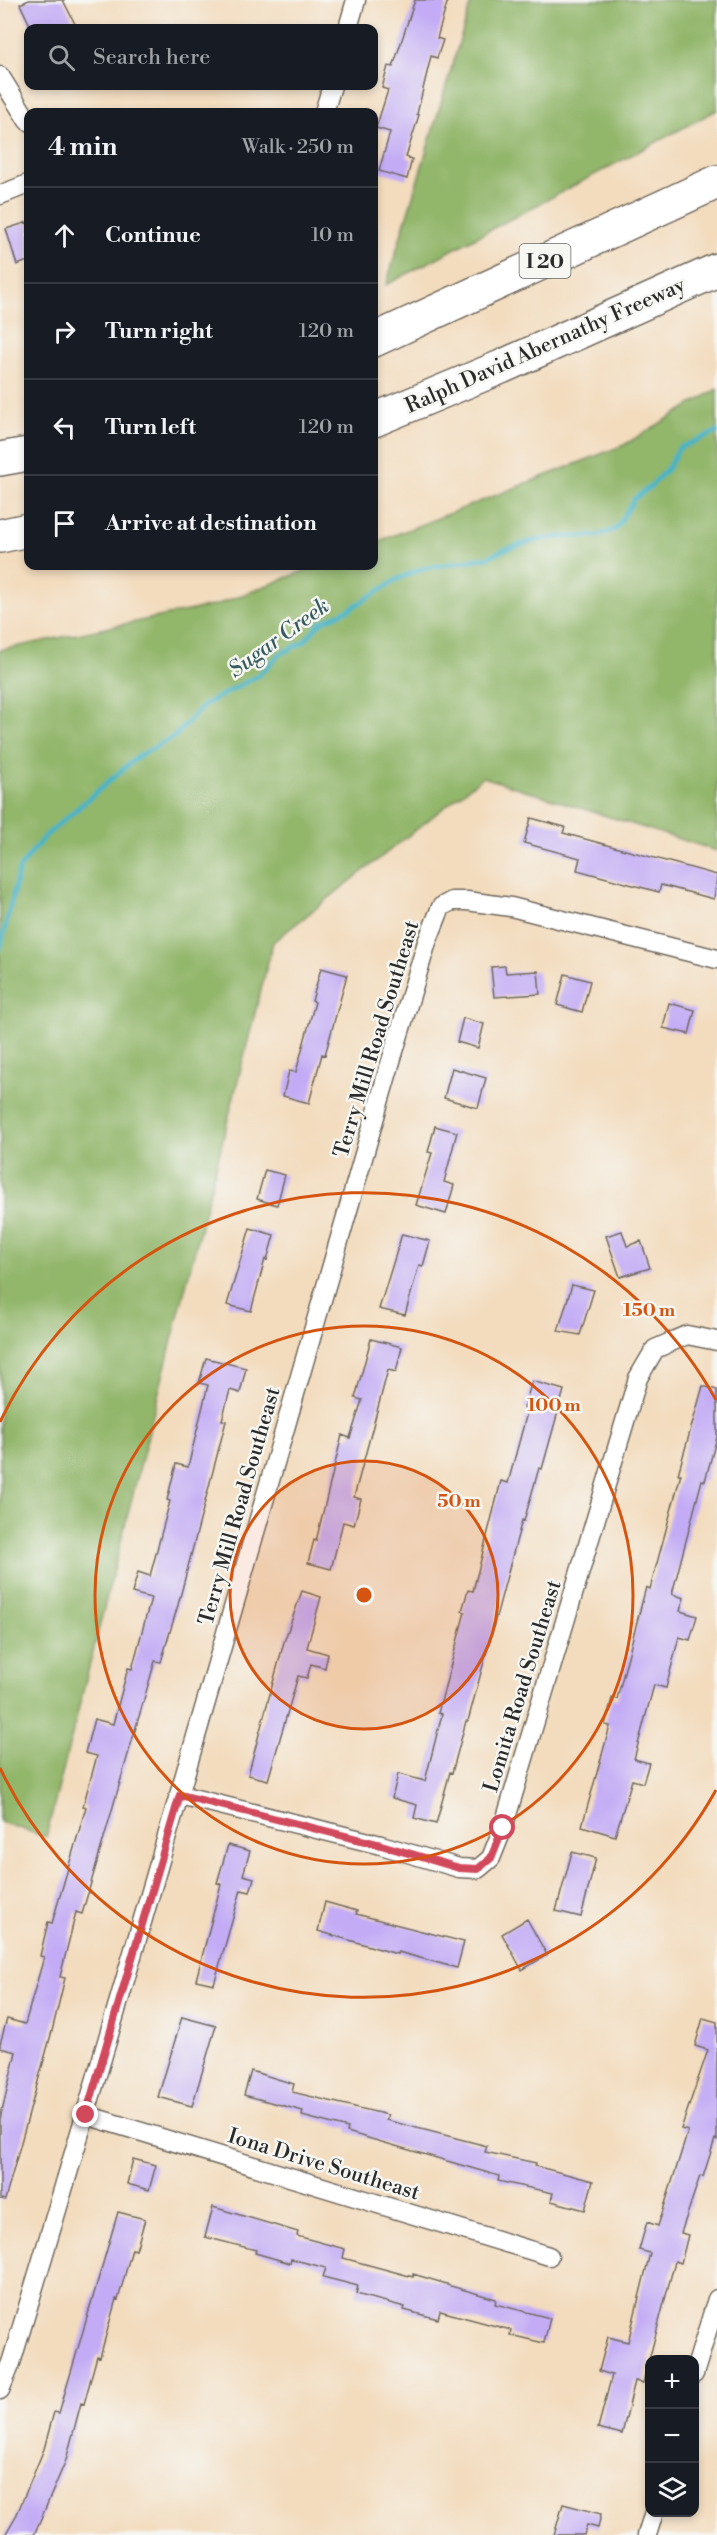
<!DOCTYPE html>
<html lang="en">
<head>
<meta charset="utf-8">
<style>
	:root { --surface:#171b24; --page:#242831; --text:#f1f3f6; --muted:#9ea1a6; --line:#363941 }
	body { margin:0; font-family:"Libre Bodoni",serif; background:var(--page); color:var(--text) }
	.controls { position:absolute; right:18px; bottom:18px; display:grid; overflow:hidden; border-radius:12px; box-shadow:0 3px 9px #0003 }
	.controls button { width:54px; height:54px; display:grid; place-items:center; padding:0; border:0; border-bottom:2px solid var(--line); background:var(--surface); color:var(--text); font:30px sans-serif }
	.stop { position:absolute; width:18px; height:18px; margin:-14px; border:4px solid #d1495b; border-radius:50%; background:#fff }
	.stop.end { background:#d1495b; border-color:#fff; box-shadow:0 2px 6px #0008 }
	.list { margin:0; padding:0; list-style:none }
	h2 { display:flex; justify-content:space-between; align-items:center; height:78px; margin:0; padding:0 24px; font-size:26px }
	h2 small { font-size:20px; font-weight:400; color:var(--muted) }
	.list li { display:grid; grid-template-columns:39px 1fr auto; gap:18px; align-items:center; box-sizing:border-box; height:96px; padding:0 24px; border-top:2px solid var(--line) }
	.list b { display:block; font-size:22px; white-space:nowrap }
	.list em { font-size:20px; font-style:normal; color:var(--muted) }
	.icon { flex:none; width:33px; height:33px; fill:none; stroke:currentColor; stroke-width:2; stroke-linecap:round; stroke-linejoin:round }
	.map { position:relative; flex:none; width:717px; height:2535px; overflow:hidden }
	.search { position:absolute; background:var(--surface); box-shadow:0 3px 9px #0003; left:24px; top:24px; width:354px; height:66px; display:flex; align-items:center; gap:15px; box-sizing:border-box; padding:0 21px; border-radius:12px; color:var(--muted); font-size:22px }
	.panel { position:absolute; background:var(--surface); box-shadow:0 3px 9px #0003; left:24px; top:108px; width:354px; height:462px; border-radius:12px }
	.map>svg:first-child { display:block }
</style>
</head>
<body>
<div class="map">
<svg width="717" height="2535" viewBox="0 0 717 2535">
	<rect width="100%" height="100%" fill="#f6f6f2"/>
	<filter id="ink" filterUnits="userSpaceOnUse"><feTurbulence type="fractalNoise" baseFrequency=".0167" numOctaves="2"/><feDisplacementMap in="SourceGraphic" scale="12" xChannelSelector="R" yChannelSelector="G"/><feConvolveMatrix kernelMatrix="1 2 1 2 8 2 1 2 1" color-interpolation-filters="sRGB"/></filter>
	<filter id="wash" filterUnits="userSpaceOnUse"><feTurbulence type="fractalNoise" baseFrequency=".008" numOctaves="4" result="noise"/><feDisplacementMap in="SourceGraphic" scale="24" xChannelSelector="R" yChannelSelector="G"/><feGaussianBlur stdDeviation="1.35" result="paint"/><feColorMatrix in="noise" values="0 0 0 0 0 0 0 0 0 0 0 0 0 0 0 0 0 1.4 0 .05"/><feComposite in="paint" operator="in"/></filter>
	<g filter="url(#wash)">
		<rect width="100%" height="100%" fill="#f3dcbe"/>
		<path fill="#92b66a" stroke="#5e704a" stroke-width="1.5" d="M 472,0 L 717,0 L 717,110 L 386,285 Z
			M 717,389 L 717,851 L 483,777 L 273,942 L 46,1837 L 0,1822 L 0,650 L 216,605 L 317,566 L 374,566 L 374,543 L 624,445 Z"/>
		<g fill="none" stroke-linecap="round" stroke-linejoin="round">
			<path stroke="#48b4c5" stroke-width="5" d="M 0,949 L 19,869 L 43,838 L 136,758 L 175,736 L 204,705 L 259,675 L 280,654 L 304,642 L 320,623 L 350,609 L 398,579 L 421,569 L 489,557 L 503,550 L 533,541 L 560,537 L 597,536 L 616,529 L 634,499 L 651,486 L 668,468 L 679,448 L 717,432"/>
		</g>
		<g id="blocks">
			<path fill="#c3acf5" d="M 29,0 L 63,0 L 77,28 L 29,28 L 29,23 L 20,4 Z
				M 415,0 L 448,0 L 437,38 L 443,40 L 437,58 L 431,56 L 417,114 L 419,115 L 406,157 L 412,159 L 407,179 L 379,171 L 390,132 L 376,128 L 388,90 L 382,88 L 388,66 L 393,67 Z
				M 28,222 L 28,261 L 17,265 L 6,229 Z
				M 531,818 L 565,827 L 563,833 L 717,875 L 714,899 L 661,885 L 659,892 L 577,870 L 580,858 L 524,843 Z
				M 505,966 L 506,973 L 538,971 L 540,994 L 494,997 L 491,967 Z
				M 321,968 L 347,975 L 325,1055 L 322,1054 L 309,1103 L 283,1096 L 289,1071 L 296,1072 L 315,1002 L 312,1001 Z
				M 565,974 L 590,981 L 582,1012 L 557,1005 Z
				M 669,1003 L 695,1010 L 689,1034 L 663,1028 Z
				M 463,1018 L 484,1024 L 478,1048 L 457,1042 Z
				M 452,1068 L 486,1078 L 478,1108 L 444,1098 Z
				M 435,1126 L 457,1132 L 444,1182 L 454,1185 L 446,1214 L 416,1205 L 432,1153 L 428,1152 Z
				M 265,1170 L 285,1175 L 277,1205 L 257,1199 Z
				M 250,1228 L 274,1235 L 267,1260 L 265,1259 L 251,1311 L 227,1305 Z
				M 622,1231 L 627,1246 L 641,1241 L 650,1268 L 620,1277 L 606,1236 Z
				M 402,1234 L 430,1241 L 423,1266 L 419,1265 L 405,1315 L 379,1309 Z
				M 572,1285 L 594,1290 L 580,1335 L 558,1331 Z
				M 371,1339 L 402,1347 L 396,1372 L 388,1370 L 354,1497 L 361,1499 L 354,1525 L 343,1522 L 331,1569 L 308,1563 L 314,1540 L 316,1541 L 342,1435 L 350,1438 L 362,1400 L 355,1398 Z
				M 206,1358 L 246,1368 L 240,1393 L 230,1390 L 222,1420 L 226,1421 L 178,1605 L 161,1662 L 155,1661 L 82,1914 L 76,1912 L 60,1977 L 65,1978 L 52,2031 L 5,2200 L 0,2199 L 0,2119 L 16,2052 L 0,2048 L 0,2044 L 7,2019 L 25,2024 L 44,1957 L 40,1956 L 48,1922 L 52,1923 L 86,1807 L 83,1806 L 97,1756 L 85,1753 L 94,1719 L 113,1724 L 128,1668 L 132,1669 L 151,1598 L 132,1593 L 138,1572 L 150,1576 L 170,1501 L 167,1500 L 176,1464 L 188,1467 L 208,1385 L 199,1383 Z
				M 532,1381 L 564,1390 L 542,1469 L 539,1468 L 524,1521 L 522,1520 L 468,1721 L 466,1721 L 452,1773 L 450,1772 L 436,1824 L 414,1818 L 417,1805 L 392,1798 L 398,1774 L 425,1781 L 442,1714 L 438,1713 L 465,1612 L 462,1611 L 468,1590 L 473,1591 L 501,1481 L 508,1483 L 528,1409 L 524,1408 Z
				M 703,1386 L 717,1390 L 717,1437 L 705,1481 L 702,1480 L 672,1594 L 684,1598 L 680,1611 L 697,1616 L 690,1640 L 679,1637 L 666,1688 L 654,1685 L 634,1759 L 649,1763 L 643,1783 L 632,1780 L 615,1836 L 582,1826 L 610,1726 L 605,1725 L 612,1698 L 617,1699 L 646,1587 L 650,1589 L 681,1474 L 678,1474 Z
				M 302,1591 L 321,1597 L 307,1648 L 328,1654 L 325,1668 L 311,1664 L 307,1678 L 298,1676 L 268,1780 L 248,1775 L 284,1642 Z
				M 228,1845 L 250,1851 L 243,1875 L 254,1878 L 250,1892 L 241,1890 L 214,1984 L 196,1980 L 221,1884 L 217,1883 Z
				M 572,1852 L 596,1858 L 581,1917 L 556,1911 Z
				M 325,1902 L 357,1911 L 356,1914 L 464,1942 L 457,1968 L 398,1952 L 397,1954 L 318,1931 Z
				M 527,1919 L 547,1955 L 522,1970 L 502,1934 Z
				M 182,2017 L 216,2026 L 192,2106 L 158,2097 Z
				M 703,2018 L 717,2022 L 717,2140 L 715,2139 L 703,2177 L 700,2176 L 681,2233 L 688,2235 L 681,2263 L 675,2261 L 643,2383 L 635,2381 L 622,2434 L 598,2428 L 612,2375 L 599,2371 L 608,2337 L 628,2342 L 650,2253 L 639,2250 L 647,2222 L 658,2226 L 688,2131 L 681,2129 L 708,2050 L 695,2046 Z
				M 251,2071 L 294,2084 L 292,2092 L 388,2115 L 386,2120 L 487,2146 L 485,2152 L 536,2163 L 535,2166 L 593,2181 L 585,2210 L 551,2201 L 553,2193 L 498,2181 L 499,2176 L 347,2132 L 348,2128 L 302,2116 L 303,2111 L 244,2095 Z
				M 133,2159 L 156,2165 L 149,2190 L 127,2184 Z
				M 213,2207 L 298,2232 L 297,2236 L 345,2249 L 343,2258 L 413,2277 L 413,2274 L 447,2284 L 447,2285 L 496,2299 L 495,2304 L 550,2318 L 544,2343 L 510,2335 L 511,2330 L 440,2311 L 438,2319 L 404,2310 L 405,2307 L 356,2294 L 358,2286 L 323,2277 L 326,2268 L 291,2259 L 290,2263 L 255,2253 L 256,2250 L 205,2237 Z
				M 118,2212 L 145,2219 L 136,2250 L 132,2249 L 118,2300 L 116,2299 L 100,2357 L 97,2356 L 84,2404 L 81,2403 L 66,2460 L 34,2535 L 5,2535 L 17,2514 L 44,2449 L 54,2412 L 59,2413 Z
				M 563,2504 L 601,2514 L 598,2528 L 587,2525 L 584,2535 L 554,2535 Z"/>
		</g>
	</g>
	<g filter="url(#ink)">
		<use href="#blocks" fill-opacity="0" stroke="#71695e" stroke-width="1.5"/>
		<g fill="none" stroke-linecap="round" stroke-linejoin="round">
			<g stroke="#71695e" stroke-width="21">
				<path id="street" d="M 348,28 L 356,0
					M 0,76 L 28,121
					M 324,112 L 332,86
					M 0,195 L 28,184
					M 180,1795 L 381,1845 L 459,1868 L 478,1869 L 491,1858 L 503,1828 L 638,1378 L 655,1349 L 687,1335 L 717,1341
					M 86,2115 L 549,2256
					M 694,2374 L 717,2299
					M 0,2390 L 11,2363 C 142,1930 265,1496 391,1061 L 427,942 L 441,907 L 452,901 L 467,901 L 511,907 L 717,959
					M 647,2535 L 654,2512"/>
			</g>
			<g stroke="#71695e" stroke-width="36">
				<path id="highway" d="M 374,340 L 717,182
					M 374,420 L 501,367 L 717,270
					M 0,459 L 28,454
					M 0,536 L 28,530"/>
			</g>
			<use href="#street" stroke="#fff" stroke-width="18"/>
			<use href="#highway" stroke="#fff" stroke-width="33"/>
		</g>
	</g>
	<g fill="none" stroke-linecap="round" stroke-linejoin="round" filter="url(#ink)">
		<path stroke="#d1495b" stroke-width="8" d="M 86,2115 L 180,1795 L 381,1845 L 459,1868 L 478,1869 L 491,1858 L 503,1828"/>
	</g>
	<circle cx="364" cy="1595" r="134" fill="#d5540f" fill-opacity=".12"/>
	<g fill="none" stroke="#d5540f" stroke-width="3">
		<circle cx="364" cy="1595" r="134"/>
		<circle cx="364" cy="1595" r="269"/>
		<path d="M716 1790A403 403 0 0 1 0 1768M0 1422A403 403 0 0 1 716 1400"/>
	</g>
	<g text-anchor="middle" stroke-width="5" stroke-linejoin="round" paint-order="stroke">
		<rect fill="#f6f6f2" stroke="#686867" stroke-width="1.5" x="519.5" y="244" width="51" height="34" rx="4.5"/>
		<g font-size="20" font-weight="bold" fill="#2b2b2b">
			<text x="545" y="268">I 20</text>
		</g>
		<g font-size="21" fill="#2b2b2b" stroke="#f6f6f2">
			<text transform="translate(545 345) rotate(-24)" y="7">Ralph David Abernathy Freeway</text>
			<text transform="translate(376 1039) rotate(-73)" y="7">Terry Mill Road Southeast</text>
			<text transform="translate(239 1506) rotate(-74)" y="7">Terry Mill Road Southeast</text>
			<text transform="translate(522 1686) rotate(-73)" y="7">Lomita Road Southeast</text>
			<text transform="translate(324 2164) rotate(17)" y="7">Iona Drive Southeast</text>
		</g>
		<g font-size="22" font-style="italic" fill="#355b61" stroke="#f6f6f2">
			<text transform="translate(278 637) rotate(-36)" y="8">Sugar Creek</text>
		</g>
	</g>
	<circle cx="364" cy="1595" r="9" fill="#d5540f" stroke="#f6f6f2" stroke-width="3"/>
	<g font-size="18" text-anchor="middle" font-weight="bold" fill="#d5540f" stroke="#f6f6f2" stroke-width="5" stroke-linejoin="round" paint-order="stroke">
		<text x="649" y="1316">150 m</text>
		<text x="554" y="1411">100 m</text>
		<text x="459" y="1507">50 m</text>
	</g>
</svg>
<div class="controls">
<button>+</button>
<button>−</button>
<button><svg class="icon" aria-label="layers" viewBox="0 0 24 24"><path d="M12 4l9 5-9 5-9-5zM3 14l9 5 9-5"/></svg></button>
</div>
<div class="stop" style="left:503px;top:1828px"></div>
<div class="stop end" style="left:86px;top:2115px"></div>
<div class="search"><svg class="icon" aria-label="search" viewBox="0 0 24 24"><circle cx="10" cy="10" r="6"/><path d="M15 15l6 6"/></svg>Search here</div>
<section class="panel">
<h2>4 min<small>Walk · 250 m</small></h2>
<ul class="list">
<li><svg class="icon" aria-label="ahead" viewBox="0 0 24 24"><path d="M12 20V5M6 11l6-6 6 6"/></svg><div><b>Continue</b></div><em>10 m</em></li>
<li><svg class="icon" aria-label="right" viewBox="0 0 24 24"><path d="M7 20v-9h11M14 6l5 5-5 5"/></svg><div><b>Turn right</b></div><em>120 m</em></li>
<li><svg class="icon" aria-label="left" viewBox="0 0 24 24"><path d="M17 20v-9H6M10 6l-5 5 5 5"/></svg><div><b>Turn left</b></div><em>120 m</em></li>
<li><svg class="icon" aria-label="arrive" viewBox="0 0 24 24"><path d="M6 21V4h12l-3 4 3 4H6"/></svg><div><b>Arrive at destination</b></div></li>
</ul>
</section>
</div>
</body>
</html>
